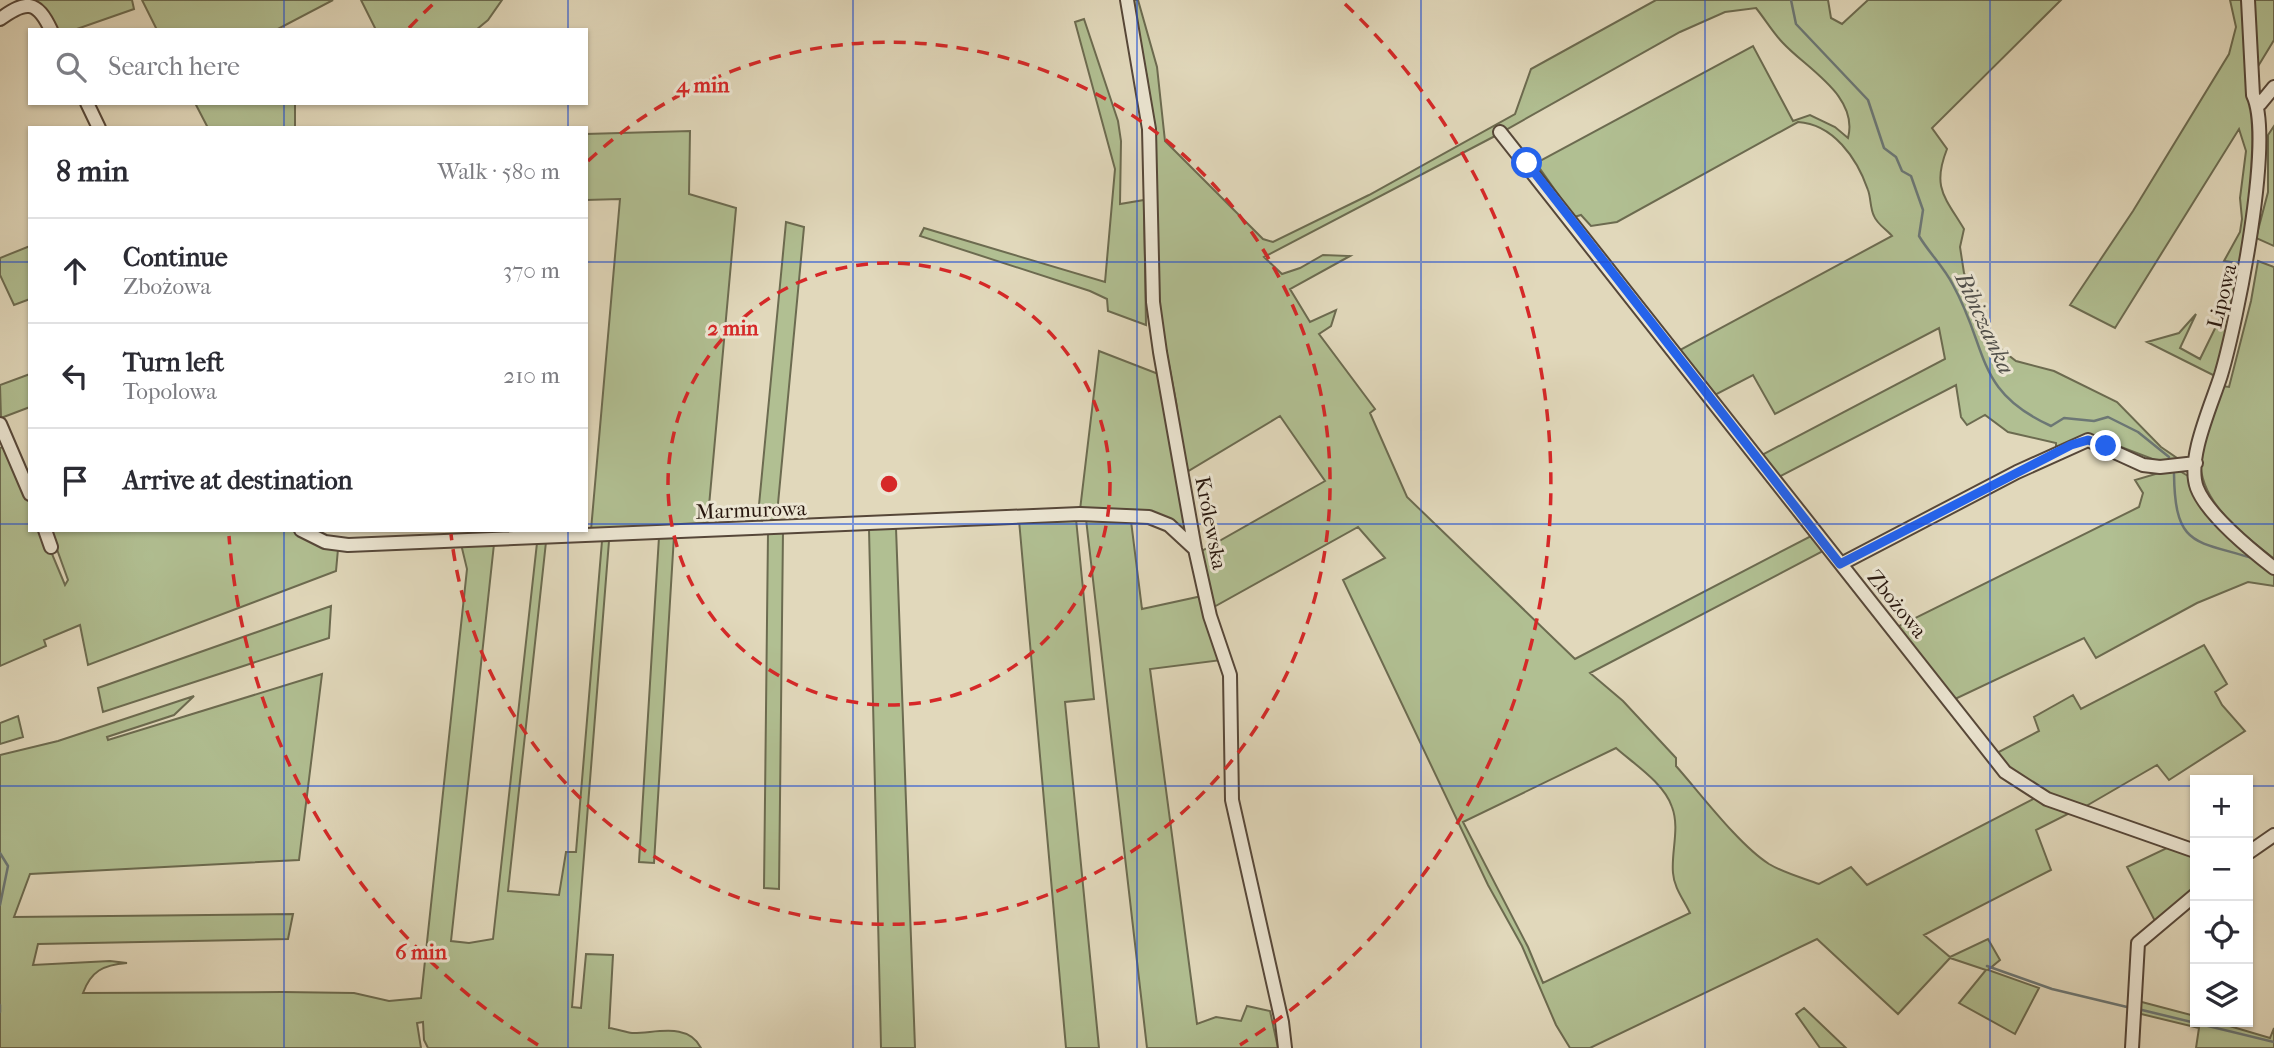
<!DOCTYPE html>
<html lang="en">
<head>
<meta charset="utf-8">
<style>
	:root { --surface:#fff; --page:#f2f2f3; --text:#2b2b33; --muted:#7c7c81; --line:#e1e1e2 }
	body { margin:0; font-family:"IM FELL French Canon",serif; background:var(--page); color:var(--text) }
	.controls { position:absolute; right:21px; bottom:21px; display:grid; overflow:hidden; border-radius:0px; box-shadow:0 2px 5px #0004 }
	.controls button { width:63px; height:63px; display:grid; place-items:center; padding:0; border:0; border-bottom:2px solid var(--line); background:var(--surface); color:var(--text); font:35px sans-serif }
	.stop { position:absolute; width:21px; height:21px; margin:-16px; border:5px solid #2563eb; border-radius:50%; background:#fff }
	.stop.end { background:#2563eb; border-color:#fff; box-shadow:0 2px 7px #0008 }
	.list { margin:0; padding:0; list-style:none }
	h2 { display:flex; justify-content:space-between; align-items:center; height:91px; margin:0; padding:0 28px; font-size:30px }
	h2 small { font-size:23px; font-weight:400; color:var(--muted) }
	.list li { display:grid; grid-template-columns:46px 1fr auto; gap:21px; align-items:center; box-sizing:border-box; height:105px; padding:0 28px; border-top:2px solid var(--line) }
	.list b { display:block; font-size:26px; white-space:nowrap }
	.list p { margin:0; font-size:23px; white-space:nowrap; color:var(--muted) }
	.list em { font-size:23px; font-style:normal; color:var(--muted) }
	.icon { flex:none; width:38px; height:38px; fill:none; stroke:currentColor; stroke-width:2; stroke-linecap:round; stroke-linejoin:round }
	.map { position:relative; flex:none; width:2274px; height:1048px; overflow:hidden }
	.search { position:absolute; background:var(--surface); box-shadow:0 2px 5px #0004; left:28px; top:28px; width:560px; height:77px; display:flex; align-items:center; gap:18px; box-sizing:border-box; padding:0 24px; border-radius:0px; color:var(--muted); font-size:26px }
	.panel { position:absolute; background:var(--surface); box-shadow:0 2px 5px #0004; left:28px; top:126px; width:560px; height:406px; border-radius:0px }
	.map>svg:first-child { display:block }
</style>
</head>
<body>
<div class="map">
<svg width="2274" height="1048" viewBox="0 0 2274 1048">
	<rect width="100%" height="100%" fill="#e1d8bb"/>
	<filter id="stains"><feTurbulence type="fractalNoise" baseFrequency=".00286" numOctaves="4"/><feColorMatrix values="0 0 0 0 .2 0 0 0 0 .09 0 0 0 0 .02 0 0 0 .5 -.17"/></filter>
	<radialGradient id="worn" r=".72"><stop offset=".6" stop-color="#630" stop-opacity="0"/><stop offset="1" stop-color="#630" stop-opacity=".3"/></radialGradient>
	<path fill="#b1bf92" stroke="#6c6b50" stroke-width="2" fill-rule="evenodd" d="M 21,0 L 132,0 L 134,9 L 74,30 L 57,30 L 20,4 Z
		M 142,0 L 333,0 L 276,30 L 157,30 Z
		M 361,0 L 502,0 L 488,20 L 476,30 L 376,30 Z
		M 1128,0 L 1138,0 L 1157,67 L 1165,141 L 1263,239 L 1273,242 L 1369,195 L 1515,114 L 1531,69 L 1656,0 L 1828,0 L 1831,18 L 1842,24 L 1868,0 L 2061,0 L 1932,128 L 1947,149 C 1932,187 1944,196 1964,229 L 1960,247 L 1964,273 L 1988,331 L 2003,351 L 2016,361 L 2054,371 L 2117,402 L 2161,447 L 2177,458 L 2163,463 L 2095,437 L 2056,448 L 2056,443 L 2008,432 L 1985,415 L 1967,425 L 1961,417 L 1956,385 L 1775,479 L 1758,457 L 1945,359 L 1939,328 L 1775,414 L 1753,375 L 1711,397 L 1678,351 L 1892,236 C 1887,230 1877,224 1874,216 C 1870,208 1871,198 1868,190 C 1857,158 1833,124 1798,122 L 1617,222 L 1591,226 L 1581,215 L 1574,217 L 1536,163 L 1753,46 L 1793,121 L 1810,115 L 1835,127 L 1848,138 C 1859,96 1807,69 1783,43 C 1773,33 1765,19 1756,8 L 1725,12 L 1680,32 L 1495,136 L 1264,257 L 1282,274 L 1300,268 L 1323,255 L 1350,256 L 1290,289 L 1310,322 L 1336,310 L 1331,326 L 1319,334 L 1375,409 L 1370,413 L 1407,497 L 1575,659 L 1813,535 L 1825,550 L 1590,673 L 1623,701 L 1676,758 L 1676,766 C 1700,793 1739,845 1769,864 C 1784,873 1803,878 1819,884 L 1851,867 L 1867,885 L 2037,797 L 2074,811 L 2036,830 L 2051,870 L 1924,935 L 1950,957 L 1988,939 L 2000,960 L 1988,970 L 2039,988 L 2015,1034 L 1959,1003 L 1986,970 L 1950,958 L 1898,1014 L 1817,939 L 1590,1048 L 1570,1048 L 1556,1025 L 1522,946 L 1488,885 L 1343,580 L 1385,558 L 1358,527 L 1212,608 L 1200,552 L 1325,481 L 1280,416 L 1185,473 L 1176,402 L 1157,301 L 1153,129 L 1147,77 ZM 1616,748 C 1634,764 1664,783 1672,807 C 1680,828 1671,852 1673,873 C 1674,888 1684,900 1690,913 L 1543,983 L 1528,947 L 1463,822 Z
		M 2230,0 L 2243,0 L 2259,163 L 2250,238 L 2215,376 L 2147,342 L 2179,333 L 2196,314 L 2180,348 L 2200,359 L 2228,302 L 2232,262 L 2224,261 L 2240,232 L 2242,219 L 2240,198 L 2246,151 L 2239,129 L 2115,328 L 2070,305 L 2133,211 L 2229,54 L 2236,27 Z
		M 2251,0 L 2274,0 L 2274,40 L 2254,73 Z
		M 1084,19 L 1118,121 L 1121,141 L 1120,204 L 1144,200 L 1146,325 L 1108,311 L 1107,299 L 1090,291 L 920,236 L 924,228 L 1105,282 L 1115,169 L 1075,22 Z
		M 195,103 L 295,103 L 295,128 L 208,128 Z
		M 2274,126 L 2274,246 L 2256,238 L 2268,192 L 2268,135 Z
		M 690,131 L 689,194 L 736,208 L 707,528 L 591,530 L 620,199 L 586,200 L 586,134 Z
		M 786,222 L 804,227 L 776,525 L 757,526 Z
		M 30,246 L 30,299 L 14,305 L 0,275 L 0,258 Z
		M 2258,261 L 2274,267 L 2274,559 C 2241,532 2191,497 2202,448 C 2207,427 2215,406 2222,386 L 2229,387 L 2251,301 Z
		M 1099,351 L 1161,375 L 1188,530 L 1182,533 L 1169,522 L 1080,510 Z
		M 30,374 L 30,407 L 1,418 L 0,385 Z
		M 6,446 L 30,501 L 30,530 L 42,530 L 65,585 L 68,580 L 50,530 L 296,530 L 338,549 L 336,571 L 88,665 L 80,625 L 44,640 L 46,646 L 0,666 L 0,448 Z
		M 2169,470 L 2178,470 L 2188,476 L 2274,573 L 2274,586 L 2248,582 L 2197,603 L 2096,658 L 2084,638 L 1953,700 L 1897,627 L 2139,507 L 2143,493 L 2135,480 Z
		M 1076,519 L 1094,699 L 1065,702 L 1099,1048 L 1066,1048 L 1019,520 Z
		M 1086,519 L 1131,521 L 1142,609 L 1202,596 L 1222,660 L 1150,669 L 1197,1024 L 1216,1017 L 1241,1021 L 1247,1006 L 1270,1011 L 1278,1048 L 1147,1048 Z
		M 896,528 L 915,1048 L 881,1048 L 869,529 Z
		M 783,531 L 779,889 L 764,888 L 768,533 Z
		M 674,536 L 654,863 L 639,862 L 659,537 Z
		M 602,541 L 609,541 L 572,1007 L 581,1008 L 586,954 L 613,955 L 609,1028 C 617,1029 625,1032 632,1033 C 653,1034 688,1021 701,1048 L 428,1048 L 424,1040 L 423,1022 L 417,1023 L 421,1048 L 0,1048 L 0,755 L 58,741 L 194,696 L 174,715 L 107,737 L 108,740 L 322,674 L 299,860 L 30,874 L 14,917 L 293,914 L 288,939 L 38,944 L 33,965 L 110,961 L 127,963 C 103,965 91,971 83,993 L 282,992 L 354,993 L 389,1001 L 421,998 L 467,569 L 461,544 L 494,544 L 451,941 L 469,943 L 493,939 L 537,543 L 546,542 L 508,891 L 559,895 L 566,852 L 576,852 Z
		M 331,606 L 329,638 L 103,712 L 98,688 Z
		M 2204,645 L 2227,684 L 2215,692 L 2222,705 L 2245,731 L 2169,780 L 2157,765 L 2081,809 L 2041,793 L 1993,755 L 2039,731 L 2034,717 L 2073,695 L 2081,709 Z
		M 18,716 L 23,737 L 0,744 L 0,723 Z
		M 2171,846 L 2195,855 L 2195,893 L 2157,925 L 2127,867 Z
		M 2138,1001 L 2195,1016 L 2195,1022 L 2216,1022 L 2270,1038 L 2274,1028 L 2274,1048 L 2196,1048 L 2199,1028 L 2137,1013 Z
		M 1804,1008 L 1846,1048 L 1820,1048 L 1796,1014 Z"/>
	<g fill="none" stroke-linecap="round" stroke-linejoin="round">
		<path stroke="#6c7775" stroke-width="2.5" d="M 1791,0 L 1796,24 L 1868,100 L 1884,148 L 1896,157 L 1902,171 L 1911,176 L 1923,210 L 1919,236 C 1929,253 1944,267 1953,285 C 1989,350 1974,391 2051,426 L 2064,418 L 2094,421 L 2108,417 L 2138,432 L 2169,457
			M 2174,474 C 2175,549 2196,540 2255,559
			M 0,853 L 8,866 L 0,905
			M 1987,966 L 2052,989 L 2127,1007
			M 0,1005 L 0,1012
			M 2142,1010 L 2274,1042"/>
		<g stroke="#564739" stroke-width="16">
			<path id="minor" d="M 1127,0 L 1149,129 L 1153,302 L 1160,352 L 1195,549 L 1210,616 L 1230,675 L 1232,800 L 1282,1022 L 1285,1048
				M 2248,0 L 2253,95 C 2274,139 2237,321 2221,375 C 2212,404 2186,459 2197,488 C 2207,514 2252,551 2274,568
				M 0,19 C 26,0 37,0 51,30
				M 87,103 L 99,128
				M 2260,104 L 2274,87
				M 1500,132 L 2005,772 L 2047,799 L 2195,851
				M 0,424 L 30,494
				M 45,530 L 51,547
				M 301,530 L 325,542 L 348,545 L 1080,514 L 1149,517 L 1169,525 L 1195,549
				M 1841,564 L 2017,472 L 2088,440 L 2143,465 L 2160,467 L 2196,463
				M 2248,853 L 2274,835
				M 2132,1048 L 2138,943 L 2195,895"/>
		</g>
		<use href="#minor" stroke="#ece6d3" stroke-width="12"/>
	</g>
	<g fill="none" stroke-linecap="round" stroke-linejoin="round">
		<path stroke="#2563eb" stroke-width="9" d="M 1527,163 L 1840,564 L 2071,445 L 2088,440 L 2106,446"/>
	</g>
	<path fill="none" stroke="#1d4ed8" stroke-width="2" stroke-opacity="0.55" d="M 284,0 L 284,30M 568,0 L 568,30M 853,0 L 853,1048M 1137,0 L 1137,1048M 1421,0 L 1421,1048M 1705,0 L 1705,1048M 1990,0 L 1990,1048M 284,103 L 284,128M 568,103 L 568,128M 0,262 L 30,262M 586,262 L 2274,262M 0,524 L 30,524M 586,524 L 2274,524M 284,530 L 284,1048M 568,530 L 568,1048M 0,786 L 2195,786M 2248,786 L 2274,786"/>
	<g fill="none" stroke="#d62828" stroke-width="3.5" stroke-dasharray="12 9">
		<circle cx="889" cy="484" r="221"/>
		<path d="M588 161A441 441 0 1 1 451 534"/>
		<path d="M538 1045A662 662 0 0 1 229 536M409 28A662 662 0 0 1 433 4M1345 4A662 662 0 0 1 1240 1045"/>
	</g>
	<g text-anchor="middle" stroke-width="6" stroke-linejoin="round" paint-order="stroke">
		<g font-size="21" fill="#28170e" stroke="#ece6d3">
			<text transform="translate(2222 296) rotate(-76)" y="7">Lipowa</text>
			<text transform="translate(751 510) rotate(-2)" y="7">Marmurowa</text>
			<text transform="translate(1211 523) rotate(79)" y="7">Królewska</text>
			<text transform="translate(1897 604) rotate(51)" y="7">Zbożowa</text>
		</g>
		<g font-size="23" font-style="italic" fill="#504f4a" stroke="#ece6d3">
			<text transform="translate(1985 323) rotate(65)" y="8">Bibiczanka</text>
		</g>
	</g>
	<circle cx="889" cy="484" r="10" fill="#d62828" stroke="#ece6d3" stroke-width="3.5"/>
	<g font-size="21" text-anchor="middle" font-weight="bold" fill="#d62828" stroke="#ece6d3" stroke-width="6" stroke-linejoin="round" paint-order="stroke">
		<text x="703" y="92">4 min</text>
		<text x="733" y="335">2 min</text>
		<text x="421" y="959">6 min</text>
	</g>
	<rect width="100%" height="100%" filter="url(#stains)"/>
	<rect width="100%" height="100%" fill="url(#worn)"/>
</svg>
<div class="controls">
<button>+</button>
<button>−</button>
<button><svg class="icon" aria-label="locate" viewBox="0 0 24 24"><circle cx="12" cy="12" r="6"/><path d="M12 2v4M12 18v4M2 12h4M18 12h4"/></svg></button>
<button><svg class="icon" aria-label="layers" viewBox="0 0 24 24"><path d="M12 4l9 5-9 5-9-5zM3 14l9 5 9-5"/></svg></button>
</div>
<div class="stop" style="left:1527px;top:163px"></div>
<div class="stop end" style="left:2106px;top:446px"></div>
<div class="search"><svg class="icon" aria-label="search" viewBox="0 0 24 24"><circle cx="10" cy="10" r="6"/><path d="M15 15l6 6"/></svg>Search here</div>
<section class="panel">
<h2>8 min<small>Walk · 580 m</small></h2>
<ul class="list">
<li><svg class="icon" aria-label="ahead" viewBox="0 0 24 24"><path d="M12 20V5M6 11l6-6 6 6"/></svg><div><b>Continue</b><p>Zbożowa</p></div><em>370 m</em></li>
<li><svg class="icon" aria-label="left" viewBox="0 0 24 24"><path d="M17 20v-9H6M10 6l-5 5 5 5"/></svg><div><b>Turn left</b><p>Topolowa</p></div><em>210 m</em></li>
<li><svg class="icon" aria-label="arrive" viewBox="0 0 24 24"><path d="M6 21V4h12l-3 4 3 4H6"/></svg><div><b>Arrive at destination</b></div></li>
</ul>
</section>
</div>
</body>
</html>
